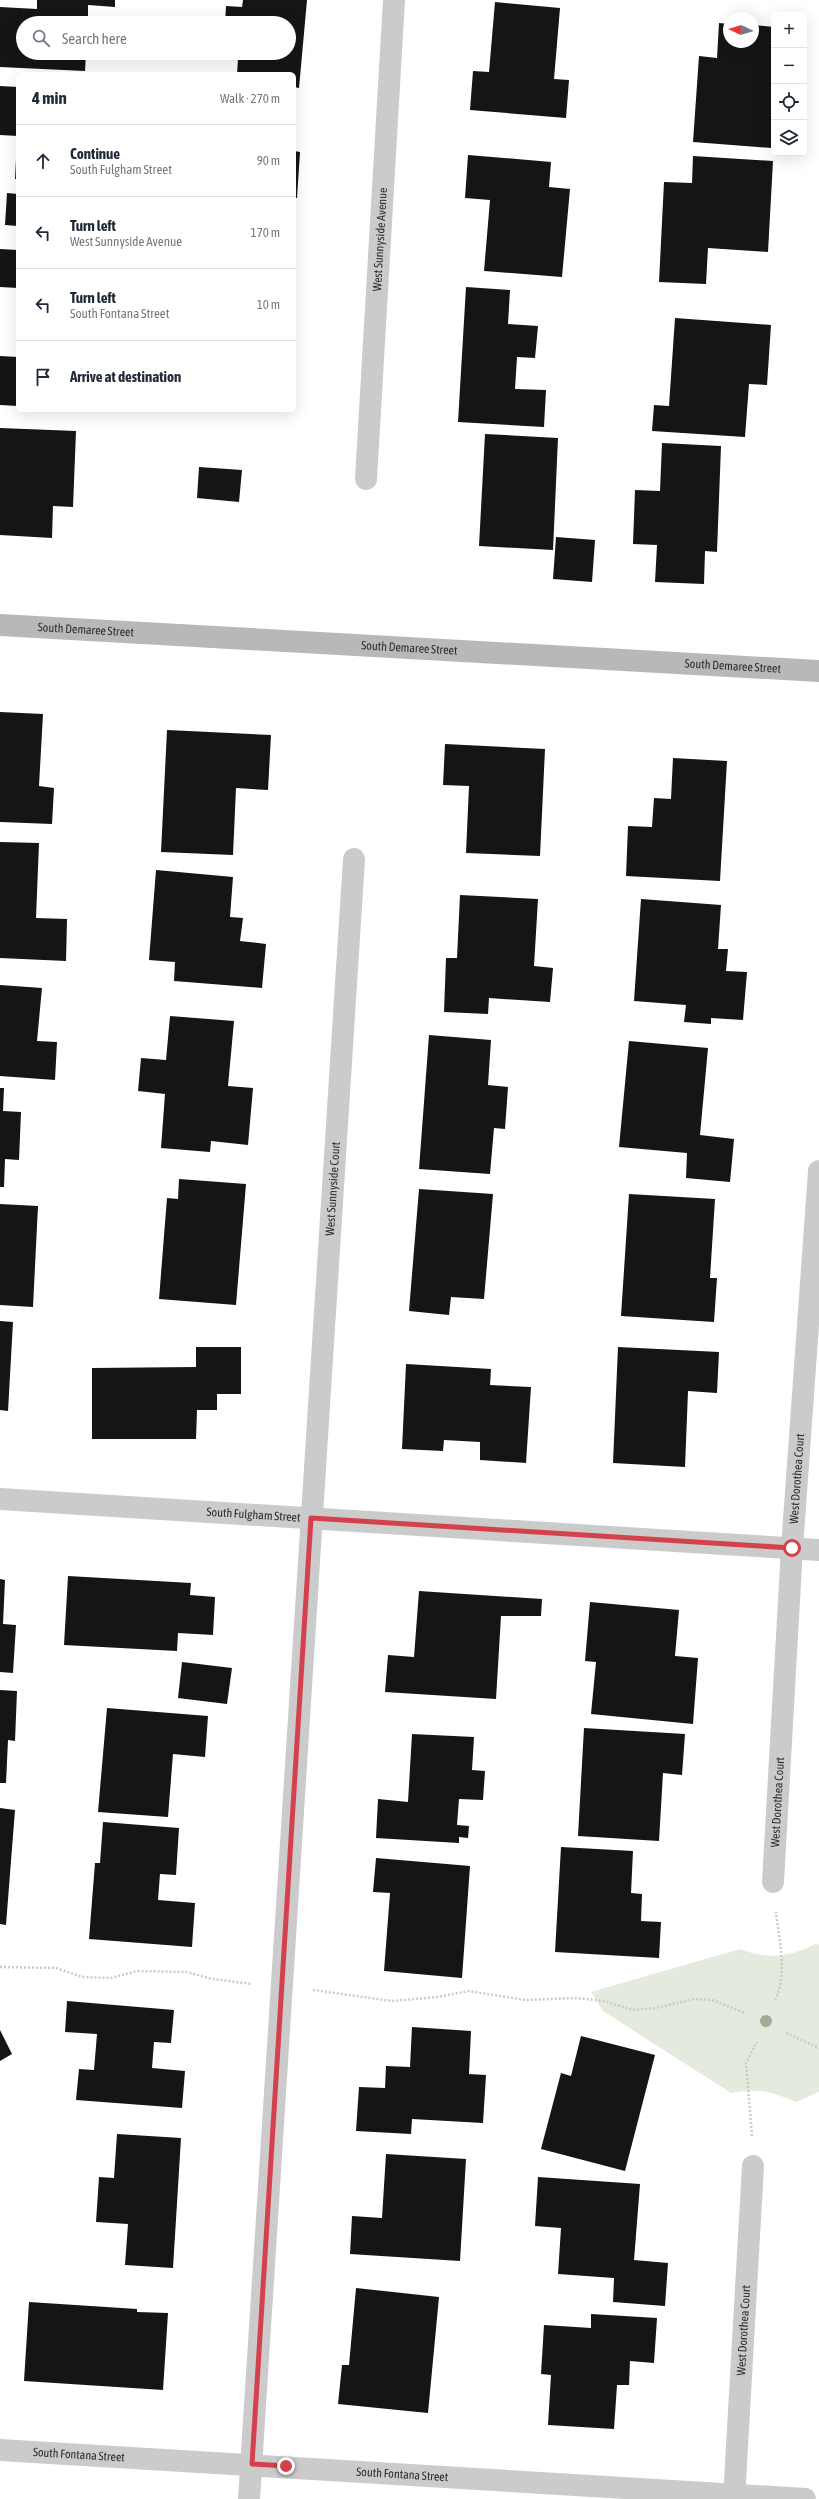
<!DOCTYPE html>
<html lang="en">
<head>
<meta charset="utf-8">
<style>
	:root { --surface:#fff; --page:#f2f2f3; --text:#1f2937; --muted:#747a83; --line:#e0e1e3 }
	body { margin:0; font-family:"Asap Condensed",sans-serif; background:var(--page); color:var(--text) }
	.controls { position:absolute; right:12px; top:12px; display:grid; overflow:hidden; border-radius:6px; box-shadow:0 4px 16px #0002 }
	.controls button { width:36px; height:36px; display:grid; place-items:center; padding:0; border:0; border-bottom:1px solid var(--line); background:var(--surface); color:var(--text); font:20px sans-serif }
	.compass { position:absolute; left:723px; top:12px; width:36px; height:36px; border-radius:50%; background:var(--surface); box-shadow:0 4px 16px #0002; rotate:274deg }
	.stop { position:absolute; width:12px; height:12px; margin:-9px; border:3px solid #d5404d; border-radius:50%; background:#fff }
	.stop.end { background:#d5404d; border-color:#fff; box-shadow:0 1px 4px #0008 }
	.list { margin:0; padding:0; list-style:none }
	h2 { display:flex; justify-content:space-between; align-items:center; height:52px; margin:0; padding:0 16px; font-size:17px }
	h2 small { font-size:13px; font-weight:400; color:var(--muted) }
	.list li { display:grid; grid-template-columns:26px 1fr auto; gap:12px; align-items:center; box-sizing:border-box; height:72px; padding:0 16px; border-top:1px solid var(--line) }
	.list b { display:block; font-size:15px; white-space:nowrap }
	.list p { margin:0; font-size:13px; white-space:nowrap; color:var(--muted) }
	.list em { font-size:13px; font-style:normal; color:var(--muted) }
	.icon { flex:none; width:22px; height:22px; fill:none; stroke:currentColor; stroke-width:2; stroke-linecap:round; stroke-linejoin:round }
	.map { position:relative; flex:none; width:819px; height:2499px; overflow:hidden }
	.search { position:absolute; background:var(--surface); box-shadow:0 4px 16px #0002; left:16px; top:16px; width:280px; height:44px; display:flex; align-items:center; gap:10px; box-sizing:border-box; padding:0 14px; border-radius:22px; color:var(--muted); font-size:15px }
	.panel { position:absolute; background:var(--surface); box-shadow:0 4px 16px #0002; left:16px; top:72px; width:280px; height:340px; border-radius:6px }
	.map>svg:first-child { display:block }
</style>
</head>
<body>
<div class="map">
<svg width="819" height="2499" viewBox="0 0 819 2499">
	<rect width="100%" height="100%" fill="#fff"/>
	<path fill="#e4eadd" d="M 817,1943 L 819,1945 L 819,2092 L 796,2102 C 771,2091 758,2088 731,2093 L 603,2011 L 591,1992 L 740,1949 C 768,1960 791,1957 817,1943 Z"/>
	<path fill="#151515" d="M 37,0 L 115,0 L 115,7 L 88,5 L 88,23 L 23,23 L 23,53 L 86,53 L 85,71 L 0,67 L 0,7 L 37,9 Z
		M 243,0 L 307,0 L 299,88 L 294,87 L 294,74 L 237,74 L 238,59 L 222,57 L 223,53 L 289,53 L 289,23 L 225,23 L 226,6 L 242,7 Z
		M 495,2 L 560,8 L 554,79 L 569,80 L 566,118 L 470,110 L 473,71 L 489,72 Z
		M 719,23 L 729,24 L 729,42 L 753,42 L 753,25 L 774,27 L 772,148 L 693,142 L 699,56 L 717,58 Z
		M 0,86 L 18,87 L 18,136 L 0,135 Z
		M 17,140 L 18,140 L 18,179 L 15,179 Z
		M 294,151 L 300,152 L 297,198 L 294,198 Z
		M 468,155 L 551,162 L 549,187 L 570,189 L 562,277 L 484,271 L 490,200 L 465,198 Z
		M 693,156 L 773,161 L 768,252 L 708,248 L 706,284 L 659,282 L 664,182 L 692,183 Z
		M 7,193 L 18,194 L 18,226 L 5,225 Z
		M 0,249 L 18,250 L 18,288 L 0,287 Z
		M 466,287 L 510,290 L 508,324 L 538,326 L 535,358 L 517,357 L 515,389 L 546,390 L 544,427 L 458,422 Z
		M 675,318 L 771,325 L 767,385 L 749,384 L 745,437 L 652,431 L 654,405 L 669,406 Z
		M 0,356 L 18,357 L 18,406 L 0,405 Z
		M 0,428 L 76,431 L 73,507 L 53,506 L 52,538 L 0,535 Z
		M 485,434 L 558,438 L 553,550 L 479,546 Z
		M 662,443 L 721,446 L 717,552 L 705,551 L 704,584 L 655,582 L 657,545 L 633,544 L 635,490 L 660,491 Z
		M 199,467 L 242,470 L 239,502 L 197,498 Z
		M 556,537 L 595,540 L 592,582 L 553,579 Z
		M 0,712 L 43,714 L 39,786 L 54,788 L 52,824 L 0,822 Z
		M 167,730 L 271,735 L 268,790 L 236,788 L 233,855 L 161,852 Z
		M 445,744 L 545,749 L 540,856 L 466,853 L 469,786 L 443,785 Z
		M 673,758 L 727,761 L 720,881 L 626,876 L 628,826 L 652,827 L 654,798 L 671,799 Z
		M 0,842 L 39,843 L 36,918 L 67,919 L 66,961 L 0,958 Z
		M 156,870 L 233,877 L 230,917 L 243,918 L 240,941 L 266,944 L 262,988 L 174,981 L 175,962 L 149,960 Z
		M 460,895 L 538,899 L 534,966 L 553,968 L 550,1002 L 489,998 L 488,1014 L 444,1012 L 446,958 L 457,958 Z
		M 641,899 L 721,905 L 718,949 L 728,949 L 726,971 L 747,972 L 743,1020 L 711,1018 L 711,1024 L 684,1022 L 686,1005 L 634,1001 Z
		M 0,985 L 42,988 L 37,1041 L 57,1042 L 55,1080 L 0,1076 Z
		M 170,1016 L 234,1021 L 228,1086 L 253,1088 L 248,1145 L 211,1141 L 210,1152 L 161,1148 L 165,1094 L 138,1091 L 141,1058 L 166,1060 Z
		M 429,1035 L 491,1040 L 488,1085 L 508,1087 L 505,1129 L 494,1128 L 490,1174 L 419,1169 Z
		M 629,1041 L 708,1048 L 700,1135 L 734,1139 L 730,1182 L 686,1178 L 687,1153 L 619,1147 Z
		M 0,1088 L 4,1088 L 3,1111 L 21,1112 L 19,1160 L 5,1159 L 4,1187 L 0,1187 Z
		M 179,1179 L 246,1184 L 236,1305 L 159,1299 L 167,1198 L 178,1199 Z
		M 419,1189 L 493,1194 L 484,1299 L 451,1297 L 449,1315 L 409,1311 Z
		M 629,1194 L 715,1199 L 710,1278 L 717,1278 L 714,1322 L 621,1316 Z
		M 0,1204 L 38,1206 L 33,1307 L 0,1305 Z
		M 0,1321 L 13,1322 L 8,1411 L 0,1410 Z
		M 196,1347 L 241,1347 L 241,1394 L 217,1394 L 217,1410 L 197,1410 L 196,1439 L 92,1439 L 92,1368 L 196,1367 Z
		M 618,1347 L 719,1352 L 717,1393 L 688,1391 L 685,1467 L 613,1463 Z
		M 406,1364 L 491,1369 L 490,1385 L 531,1387 L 526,1463 L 480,1460 L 480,1442 L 444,1440 L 443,1451 L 402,1449 Z
		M 68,1576 L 191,1583 L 190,1595 L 215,1597 L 213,1635 L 178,1633 L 177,1651 L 64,1645 Z
		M 0,1579 L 5,1580 L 3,1624 L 16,1625 L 13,1673 L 0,1672 Z
		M 419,1591 L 542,1599 L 541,1616 L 501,1616 L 496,1699 L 385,1692 L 388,1655 L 414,1657 Z
		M 590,1602 L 679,1610 L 675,1656 L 698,1658 L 693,1724 L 591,1714 L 596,1662 L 585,1661 Z
		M 182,1662 L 232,1668 L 227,1704 L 178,1698 Z
		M 0,1690 L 17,1691 L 15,1741 L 8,1740 L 6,1783 L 0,1783 Z
		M 107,1708 L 208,1716 L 205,1757 L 173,1754 L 168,1817 L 98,1812 Z
		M 584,1728 L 685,1734 L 682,1775 L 663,1773 L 659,1841 L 578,1836 Z
		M 412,1734 L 474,1737 L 472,1770 L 485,1771 L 483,1800 L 459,1799 L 457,1825 L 469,1826 L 468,1838 L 459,1837 L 459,1843 L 376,1838 L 378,1799 L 408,1802 Z
		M 0,1808 L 15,1810 L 6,1925 L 0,1924 Z
		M 103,1822 L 179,1828 L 176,1875 L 160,1874 L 158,1900 L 195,1903 L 192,1947 L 89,1939 L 95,1863 L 100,1863 Z
		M 561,1847 L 633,1851 L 631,1893 L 642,1894 L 641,1921 L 661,1922 L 659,1958 L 555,1952 Z
		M 376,1858 L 470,1866 L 462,1978 L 384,1971 L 390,1893 L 373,1892 Z
		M 67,2001 L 174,2010 L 171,2043 L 154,2042 L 152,2068 L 185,2071 L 182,2108 L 76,2100 L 79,2069 L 94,2070 L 97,2034 L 65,2032 Z
		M 412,2027 L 471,2031 L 469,2074 L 486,2075 L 483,2123 L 412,2119 L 411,2134 L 356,2131 L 359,2087 L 385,2088 L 386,2066 L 410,2067 Z
		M 0,2030 L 12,2054 L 0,2061 Z
		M 581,2036 L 655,2055 L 625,2171 L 541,2149 L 561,2073 L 571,2076 Z
		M 117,2134 L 181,2138 L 173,2268 L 125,2265 L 128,2224 L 96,2222 L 99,2177 L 114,2178 Z
		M 386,2154 L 466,2159 L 460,2261 L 350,2254 L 352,2216 L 382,2218 Z
		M 538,2177 L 640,2184 L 634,2260 L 668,2263 L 665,2306 L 613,2302 L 614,2278 L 558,2274 L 561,2228 L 535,2226 Z
		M 356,2288 L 439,2297 L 428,2413 L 338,2404 L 342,2365 L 349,2365 Z
		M 29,2302 L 137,2309 L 137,2312 L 168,2313 L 163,2390 L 24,2381 Z
		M 591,2314 L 657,2318 L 654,2363 L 630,2361 L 629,2385 L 617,2385 L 614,2429 L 548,2425 L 551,2375 L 541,2374 L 544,2325 L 591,2328 Z"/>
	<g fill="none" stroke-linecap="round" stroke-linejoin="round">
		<path stroke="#cbcbcb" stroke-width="2.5" stroke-dasharray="2 2" stroke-linecap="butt" d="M 0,1967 L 56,1968 L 82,1977 L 111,1978 L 137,1971 L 187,1972 L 212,1979 L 252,1984
			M 313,1990 L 392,2001 L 437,1997 L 469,1991 L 525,2000 L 576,1998 L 604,2001 L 633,2010 L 656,2008 L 694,1999 L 712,2000 L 745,2013
			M 775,2000 C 788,1973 779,1941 776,1912
			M 786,2033 L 819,2048
			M 752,2136 L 746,2063 L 757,2042"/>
		<g stroke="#cbcbcb" stroke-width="22">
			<path id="s1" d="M 366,479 L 394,0"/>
			<path id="s2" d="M 0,1499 L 819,1550"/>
			<path id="s3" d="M 773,1882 L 792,1548 L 819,1171"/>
			<path id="s4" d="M 0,2450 L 805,2499"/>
			<path id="s5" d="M 249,2499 L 354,859"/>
			<path id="s6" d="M 734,2499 L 753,2166"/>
		</g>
		<path stroke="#b8b8b8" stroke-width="22" id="s7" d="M 0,625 L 819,671"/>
	</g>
	<circle fill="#a0ab96" cx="766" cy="2021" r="6"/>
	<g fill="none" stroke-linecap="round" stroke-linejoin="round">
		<path stroke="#d5404d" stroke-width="5" d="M 286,2466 L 252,2464 L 311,1518 L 792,1548"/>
	</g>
	<g text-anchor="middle" stroke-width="4" stroke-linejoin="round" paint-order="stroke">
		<g font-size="12" fill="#2e2e2e" stroke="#fff">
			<text dy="4" stroke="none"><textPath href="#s1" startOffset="240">West Sunnyside Avenue</textPath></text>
			<text dy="4" stroke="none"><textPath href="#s7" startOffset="86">South Demaree Street</textPath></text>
			<text dy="4" stroke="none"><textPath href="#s7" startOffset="410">South Demaree Street</textPath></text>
			<text dy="4" stroke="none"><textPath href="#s7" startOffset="734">South Demaree Street</textPath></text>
			<text dy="4" stroke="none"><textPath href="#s5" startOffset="1313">West Sunnyside Court</textPath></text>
			<text dy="4" stroke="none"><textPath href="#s3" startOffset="404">West Dorothea Court</textPath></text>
			<text dy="4" stroke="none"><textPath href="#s2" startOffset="254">South Fulgham Street</textPath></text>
			<text dy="4" stroke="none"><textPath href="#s3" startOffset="80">West Dorothea Court</textPath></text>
			<text dy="4" stroke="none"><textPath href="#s6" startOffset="169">West Dorothea Court</textPath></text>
			<text dy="4" stroke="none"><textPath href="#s4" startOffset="79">South Fontana Street</textPath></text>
			<text dy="4" stroke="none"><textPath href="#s4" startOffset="403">South Fontana Street</textPath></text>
		</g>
	</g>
</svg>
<div class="controls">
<button>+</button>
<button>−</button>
<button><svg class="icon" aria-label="locate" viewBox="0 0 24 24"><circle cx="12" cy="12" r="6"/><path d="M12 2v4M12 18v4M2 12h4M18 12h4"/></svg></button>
<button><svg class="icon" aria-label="layers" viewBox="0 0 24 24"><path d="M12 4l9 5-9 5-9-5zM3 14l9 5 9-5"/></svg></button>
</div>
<svg class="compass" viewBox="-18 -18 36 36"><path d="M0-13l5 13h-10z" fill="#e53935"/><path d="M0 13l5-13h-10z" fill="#747a83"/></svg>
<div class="stop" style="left:792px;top:1548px"></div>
<div class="stop end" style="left:286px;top:2466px"></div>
<div class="search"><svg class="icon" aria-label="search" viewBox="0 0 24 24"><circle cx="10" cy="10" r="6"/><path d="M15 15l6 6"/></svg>Search here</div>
<section class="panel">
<h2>4 min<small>Walk · 270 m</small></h2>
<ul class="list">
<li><svg class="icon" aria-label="ahead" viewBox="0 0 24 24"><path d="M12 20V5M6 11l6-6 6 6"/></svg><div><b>Continue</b><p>South Fulgham Street</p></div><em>90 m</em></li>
<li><svg class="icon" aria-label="left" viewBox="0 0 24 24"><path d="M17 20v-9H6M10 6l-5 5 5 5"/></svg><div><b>Turn left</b><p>West Sunnyside Avenue</p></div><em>170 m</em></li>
<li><svg class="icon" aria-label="left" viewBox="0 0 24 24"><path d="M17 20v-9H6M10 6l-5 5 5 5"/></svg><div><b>Turn left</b><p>South Fontana Street</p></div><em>10 m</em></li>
<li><svg class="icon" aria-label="arrive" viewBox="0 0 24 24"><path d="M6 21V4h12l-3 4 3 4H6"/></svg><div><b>Arrive at destination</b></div></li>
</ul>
</section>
</div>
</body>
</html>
